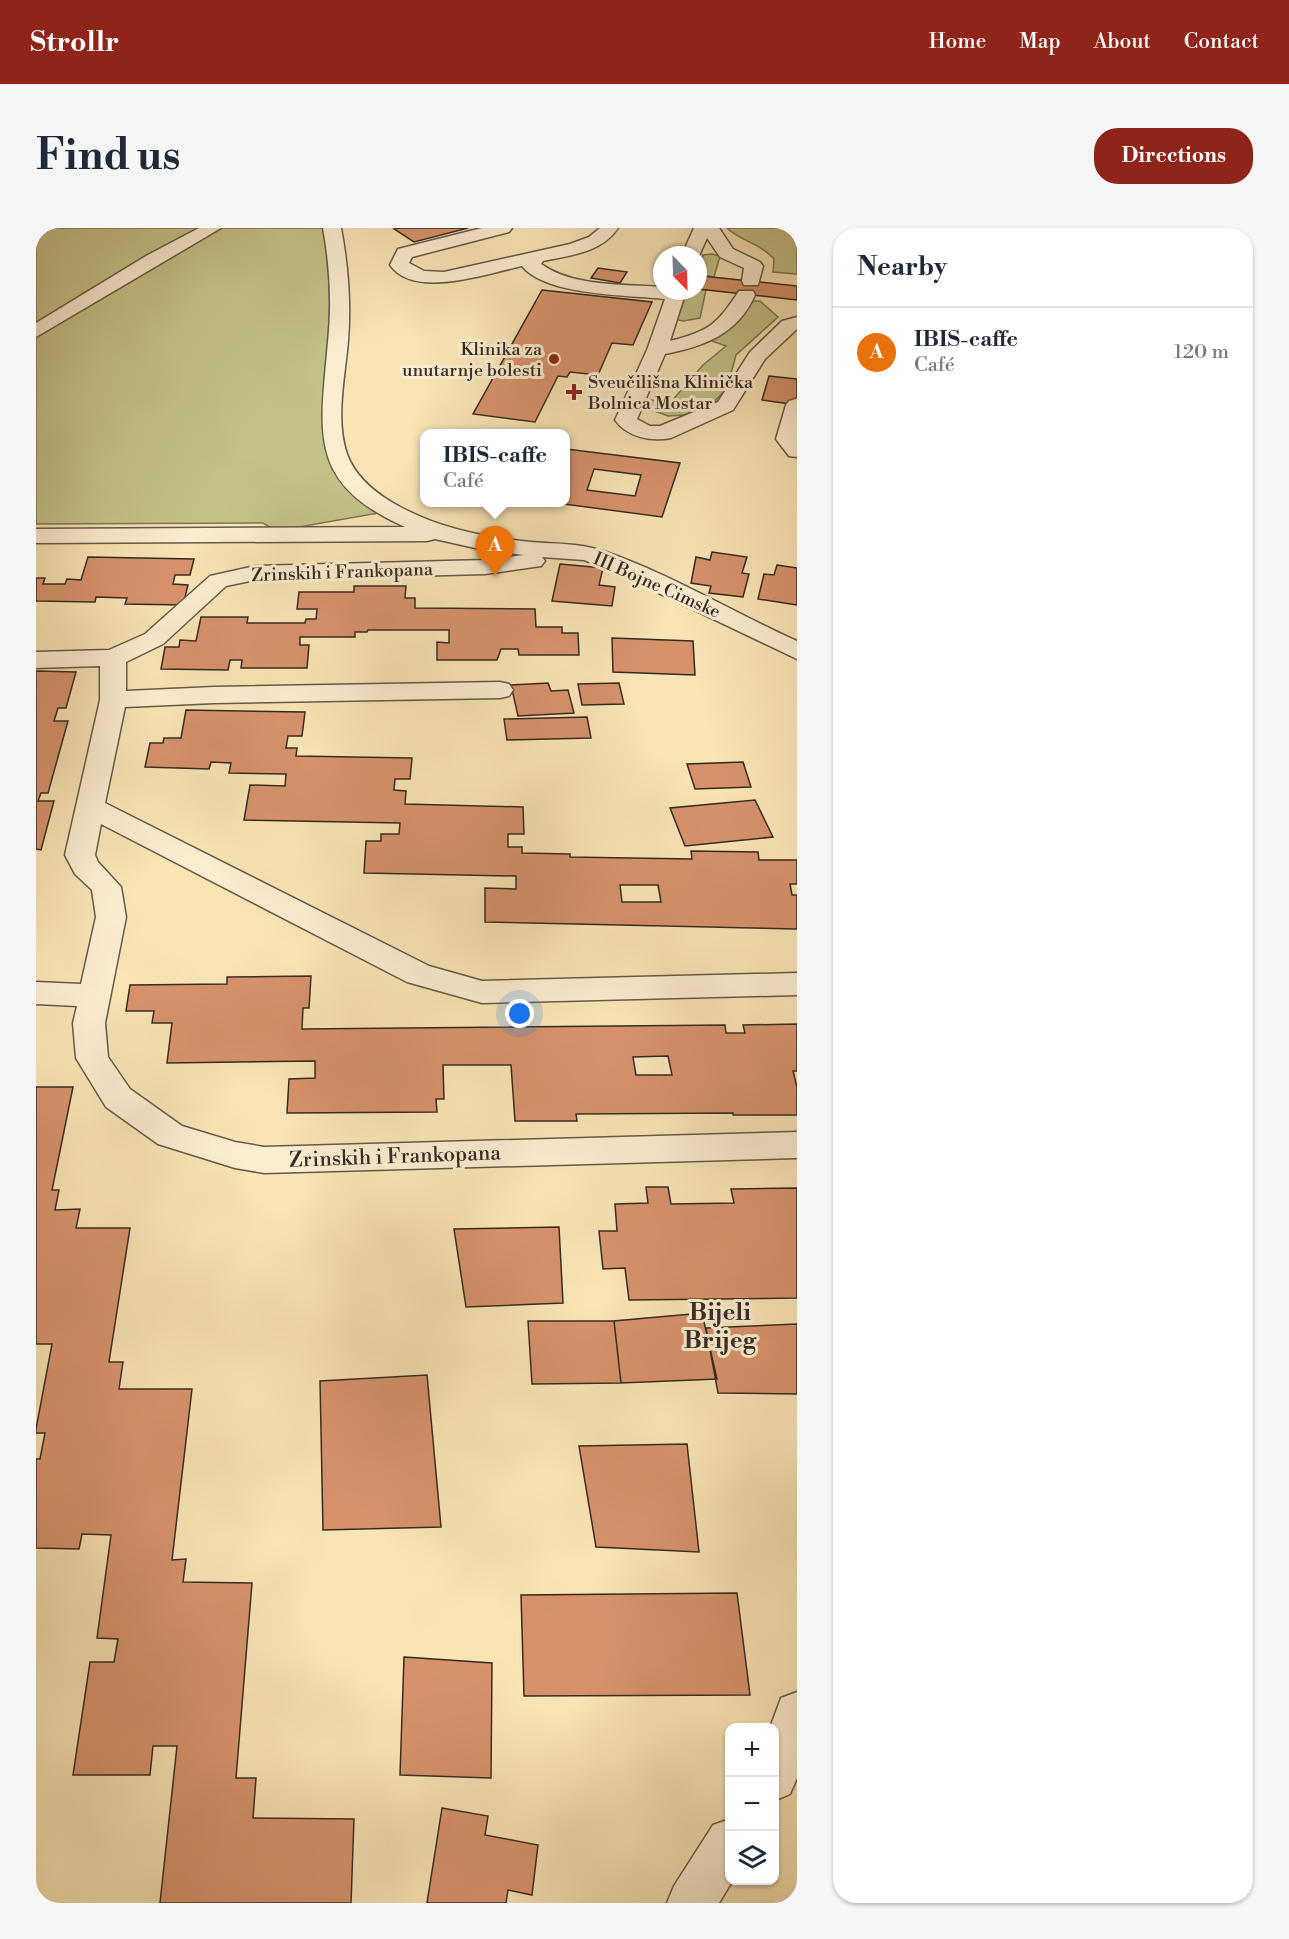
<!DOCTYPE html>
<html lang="en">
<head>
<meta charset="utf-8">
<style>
	:root { --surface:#fff; --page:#f6f6f7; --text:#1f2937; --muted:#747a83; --line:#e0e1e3; --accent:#8f2418 }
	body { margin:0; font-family:"Libre Bodoni",serif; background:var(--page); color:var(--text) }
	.controls { position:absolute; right:18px; bottom:18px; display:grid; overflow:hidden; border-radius:12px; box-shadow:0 2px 4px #0004 }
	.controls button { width:54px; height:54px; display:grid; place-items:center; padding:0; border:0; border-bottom:2px solid var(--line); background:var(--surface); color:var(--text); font:30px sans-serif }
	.compass { position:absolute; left:617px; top:18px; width:54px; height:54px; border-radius:50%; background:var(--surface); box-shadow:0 2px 4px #0004; rotate:157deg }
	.you { position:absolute; left:484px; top:786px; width:21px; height:21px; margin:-15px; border:4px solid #fff; border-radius:50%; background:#1a73e8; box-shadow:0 0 0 9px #1a73e833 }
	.badge { display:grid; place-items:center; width:39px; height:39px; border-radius:50%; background:var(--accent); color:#fff; font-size:20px; font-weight:700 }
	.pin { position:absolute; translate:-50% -50px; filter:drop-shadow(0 2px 3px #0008) }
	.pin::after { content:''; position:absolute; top:32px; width:21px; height:18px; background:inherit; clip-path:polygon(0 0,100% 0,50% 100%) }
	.popup { position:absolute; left:384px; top:201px; width:150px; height:78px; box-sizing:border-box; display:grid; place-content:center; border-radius:12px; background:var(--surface); filter:drop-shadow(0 2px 4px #0005); font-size:20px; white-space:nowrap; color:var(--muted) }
	.popup b { font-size:22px; color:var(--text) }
	.popup::after { content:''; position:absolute; left:50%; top:100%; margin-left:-12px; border:12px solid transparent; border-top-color:var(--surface) }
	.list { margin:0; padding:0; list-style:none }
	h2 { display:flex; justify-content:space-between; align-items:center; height:78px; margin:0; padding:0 24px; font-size:26px }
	h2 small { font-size:20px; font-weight:400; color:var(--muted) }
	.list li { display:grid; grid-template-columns:39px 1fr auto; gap:18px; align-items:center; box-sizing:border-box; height:90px; padding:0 24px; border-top:2px solid var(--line) }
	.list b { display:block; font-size:22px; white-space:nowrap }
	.list p { margin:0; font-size:20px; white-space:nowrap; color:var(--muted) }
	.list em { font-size:20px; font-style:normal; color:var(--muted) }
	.icon { flex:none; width:33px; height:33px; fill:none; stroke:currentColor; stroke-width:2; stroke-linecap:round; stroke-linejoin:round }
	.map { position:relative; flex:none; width:761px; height:1675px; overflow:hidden; border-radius:24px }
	header { display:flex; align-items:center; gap:36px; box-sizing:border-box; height:84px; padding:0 30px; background:var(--accent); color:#fff }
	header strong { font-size:28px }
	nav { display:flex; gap:33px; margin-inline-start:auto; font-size:21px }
	.intro { display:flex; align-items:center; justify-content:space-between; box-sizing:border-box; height:144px; padding:0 36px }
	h1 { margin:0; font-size:42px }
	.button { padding:15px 27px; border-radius:24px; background:var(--accent); color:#fff; font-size:21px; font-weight:700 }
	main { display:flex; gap:36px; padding:0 36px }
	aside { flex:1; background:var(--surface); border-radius:24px; box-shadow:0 2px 4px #0004 }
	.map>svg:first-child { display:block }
</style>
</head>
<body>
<header>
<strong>Strollr</strong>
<nav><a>Home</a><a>Map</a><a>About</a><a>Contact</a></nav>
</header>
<div class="intro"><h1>Find us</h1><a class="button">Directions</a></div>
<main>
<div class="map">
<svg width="761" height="1675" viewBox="0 0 761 1675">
	<rect width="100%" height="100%" fill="#f9e4b6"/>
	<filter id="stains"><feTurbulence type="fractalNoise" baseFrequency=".00333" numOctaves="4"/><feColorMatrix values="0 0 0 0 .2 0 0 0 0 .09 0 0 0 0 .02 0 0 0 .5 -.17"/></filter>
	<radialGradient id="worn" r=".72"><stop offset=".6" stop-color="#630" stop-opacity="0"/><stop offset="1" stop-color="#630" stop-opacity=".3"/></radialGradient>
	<path fill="#c4c289" stroke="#7d7656" stroke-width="1.5" d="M 0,0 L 296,0 L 300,227 L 354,283 L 240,303 L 227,295 L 0,296 Z
		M 691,0 L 761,0 L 761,46 L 737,44 L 738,31 C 724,15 704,13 691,0 Z
		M 676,26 L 684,28 L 678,49 L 662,47 L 667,27 Z
		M 662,61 L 670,62 L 664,90 L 647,93 L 638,91 L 652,63 Z
		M 708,73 L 724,73 L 742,89 L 700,127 L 691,160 L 677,175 L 649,187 L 632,188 L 605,178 L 609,171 L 634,175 L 667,137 L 690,118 L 673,112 C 698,101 699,98 708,73 Z"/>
	<path fill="#d7926c" stroke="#362b23" stroke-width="1.5" fill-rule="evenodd" d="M 364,0 L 432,0 L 378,14 L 358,1 Z
		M 562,40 L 591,44 L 584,55 L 555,50 Z
		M 666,48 L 761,58 L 761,72 L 662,61 Z
		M 506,62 L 616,74 L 597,117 L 576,115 L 562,147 L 534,144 L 531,149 L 522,148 L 499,194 L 437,186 Z
		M 733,148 L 761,151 L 761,177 L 726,172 Z
		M 530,221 L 644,235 L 626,289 L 513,274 L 530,274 ZM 558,241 L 605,247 L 599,268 L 551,262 Z
		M 676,324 L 711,329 L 706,345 L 713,346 L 707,369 L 673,365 L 675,358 L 655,355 L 660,329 L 674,332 Z
		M 52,329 L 158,331 L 154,347 L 139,347 L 137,356 L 152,357 L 147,377 L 89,376 L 91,370 L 60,369 L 59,374 L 0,373 L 0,350 L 9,350 L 7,356 L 29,356 L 31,351 L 45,352 Z
		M 524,336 L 567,340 L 563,357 L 579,359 L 576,378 L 516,373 Z
		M 741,337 L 761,340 L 761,377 L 722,371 L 728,346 L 738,347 Z
		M 318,358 L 370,358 L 369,370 L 379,370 L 379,380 L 499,381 L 500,399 L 526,399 L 526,405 L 542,405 L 543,427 L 483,427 L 482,421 L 465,421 L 461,432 L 401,432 L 401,414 L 413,415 L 413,402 L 332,402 L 331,404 L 319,404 L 319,409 L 264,409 L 264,417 L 273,417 L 271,440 L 205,440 L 206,432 L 194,432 L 192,442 L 125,441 L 129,419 L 143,419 L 144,412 L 160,413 L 165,389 L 212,389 L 211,395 L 269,395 L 270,391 L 280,391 L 281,381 L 261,381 L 263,364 L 318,364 Z
		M 576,410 L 657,413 L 659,447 L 577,444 Z
		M 0,443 L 40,444 L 30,480 L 22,480 L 18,493 L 32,493 L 12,565 L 5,565 L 2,573 L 18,573 L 5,622 L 0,621 Z
		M 512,455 L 515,463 L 532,462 L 538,485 L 482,488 L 475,457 Z
		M 583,455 L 588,476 L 546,477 L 542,456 Z
		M 150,482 L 269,484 L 266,508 L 252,508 L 250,520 L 261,520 L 260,528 L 376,530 L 374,551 L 359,551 L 358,562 L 370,563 L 369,576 L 487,579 L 488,606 L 472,606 L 472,619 L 486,619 L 486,625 L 534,626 L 534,629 L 656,631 L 655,623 L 722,624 L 723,632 L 761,632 L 761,656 L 754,656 L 756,667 L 761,667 L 761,701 L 449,694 L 449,660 L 480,661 L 480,648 L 328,645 L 330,613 L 345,613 L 345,606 L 363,606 L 364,595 L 208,592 L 214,557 L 249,558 L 250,546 L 193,545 L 195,535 L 175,534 L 173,541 L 109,539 L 114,515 L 127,515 L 128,510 L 145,510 ZM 584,657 L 622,657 L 625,674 L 586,674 Z
		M 551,489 L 555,510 L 471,512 L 468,491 Z
		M 707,534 L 715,559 L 659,561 L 651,536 Z
		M 719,572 L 737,609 L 649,618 L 634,580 Z
		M 275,748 L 273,780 L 267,780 L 266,801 L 689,797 L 690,805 L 709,805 L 707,797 L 761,796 L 761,843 L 757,843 L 761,859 L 761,887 L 697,887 L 697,885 L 540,886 L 541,893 L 479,893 L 475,837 L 407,837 L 408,871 L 400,871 L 401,884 L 251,885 L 253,851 L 279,850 L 279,833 L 131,835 L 136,795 L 116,795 L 118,783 L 90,783 L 94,757 L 191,756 L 191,749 ZM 632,828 L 636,847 L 600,847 L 597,829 Z
		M 0,859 L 37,859 L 16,962 L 23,962 L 19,982 L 44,981 L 40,1000 L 94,1000 L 73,1134 L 87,1134 L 83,1161 L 156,1161 L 136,1332 L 150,1331 L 147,1354 L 216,1355 L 200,1550 L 220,1550 L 217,1590 L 318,1591 L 315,1675 L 124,1675 L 141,1518 L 117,1518 L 114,1547 L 37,1547 L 54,1434 L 78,1434 L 82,1411 L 61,1410 L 75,1307 L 46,1306 L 43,1321 L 0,1320 L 0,1231 L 4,1231 L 9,1205 L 0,1205 L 0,1201 L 16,1116 L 0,1116 Z
		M 610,959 L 632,959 L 635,976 L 698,975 L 695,961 L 761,960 L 761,1070 L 593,1072 L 589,1040 L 567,1041 L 563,1003 L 581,1003 L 579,976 L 612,975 Z
		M 523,999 L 527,1075 L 430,1079 L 418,1001 Z
		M 666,1085 L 681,1151 L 585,1155 L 578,1093 Z
		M 492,1093 L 578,1093 L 585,1155 L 496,1156 Z
		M 761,1096 L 761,1166 L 682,1165 L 670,1100 Z
		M 391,1147 L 405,1299 L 287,1302 L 284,1153 Z
		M 651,1216 L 663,1324 L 560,1319 L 543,1218 Z
		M 701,1365 L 714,1467 L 488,1468 L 485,1367 Z
		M 368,1429 L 456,1435 L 455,1550 L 364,1547 Z
		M 406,1580 L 452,1588 L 449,1607 L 502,1617 L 496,1667 L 472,1662 L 470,1675 L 391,1675 Z"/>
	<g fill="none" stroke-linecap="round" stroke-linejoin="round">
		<g stroke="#675948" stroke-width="3">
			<path id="minor" d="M 163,0 L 185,0 L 0,109 L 0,95 L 110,28 Z
				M 287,0 L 305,0 C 312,37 315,75 312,113 C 309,149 299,191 311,226 C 319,248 337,263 357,275 C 400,300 446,309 495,314 C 519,316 544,315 567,323 C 635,346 696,384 761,413 L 761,431 L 574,342 L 548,332 L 506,329 L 509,333 L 505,338 L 449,346 L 219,352 L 190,358 L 127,416 L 90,434 L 90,463 L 178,459 L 464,454 L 473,456 L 477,462 L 473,468 L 464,470 L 178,475 L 89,479 L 69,575 L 393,738 L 446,753 L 761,745 L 761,767 L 446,775 L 371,754 L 65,596 L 59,627 L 62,634 L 85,659 L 90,689 L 69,795 L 72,829 L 94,861 L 146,898 L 199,914 L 228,919 L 761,904 L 761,930 L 228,945 L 199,940 L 122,916 L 70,879 L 40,830 L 37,795 L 41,778 L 0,776 L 0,754 L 45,756 L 60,689 L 56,662 L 39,646 L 29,627 L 64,472 L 64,438 L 0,440 L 0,424 L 73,422 L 109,406 L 174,348 L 219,338 L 449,332 L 488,327 L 448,322 L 399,311 L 391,313 L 0,315 L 0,301 L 369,299 C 271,255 284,206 292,114 C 296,76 294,38 287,0 Z
				M 446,0 L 476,0 L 473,4 L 376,29 L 373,35 L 388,43 L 408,44 L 534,16 L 553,9 L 564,0 L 582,0 C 565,25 535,27 507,33 L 505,36 C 537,59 588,56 626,59 L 626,63 L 650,63 L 634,113 C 674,103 681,96 703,63 L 717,63 L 719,67 C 702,106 669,118 629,126 L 601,191 L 614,198 L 624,198 L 682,174 L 714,124 L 746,93 L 761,89 L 761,101 L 729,131 L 697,182 L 635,210 C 615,214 591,209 579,192 L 611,122 L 629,71 C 593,67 510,68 486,38 C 453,45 378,72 354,37 L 362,21 Z
				M 658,0 L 683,0 L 697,21 L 724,34 L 727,38 L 722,57 L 708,57 L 706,53 L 708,40 L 684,29 L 671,10 L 662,30 L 662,27 L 646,27 Z
				M 760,171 L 761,171 L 761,229 L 753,228 L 740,211 L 750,177 L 753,173 Z
				M 761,1464 L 761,1550 L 754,1566 L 738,1573 L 738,1500 L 734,1500 L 745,1470 Z
				M 694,1591 L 694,1652 L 697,1652 L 683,1675 L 631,1675 L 638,1658 L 677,1597 Z"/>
		</g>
		<use href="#minor" fill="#fbedd0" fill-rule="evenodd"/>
	</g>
	<g fill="#8f2418" stroke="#fbedd0" stroke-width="2">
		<circle cx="518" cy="131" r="6"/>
		<path d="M535 155h6v6h6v6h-6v6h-6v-6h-6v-6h6z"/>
	</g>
	<g text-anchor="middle" stroke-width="6" stroke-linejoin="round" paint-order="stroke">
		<g font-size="18" fill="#362b23" stroke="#fbedd0" text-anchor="end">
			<text x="506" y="127">Klinika za<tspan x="506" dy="21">unutarnje bolesti</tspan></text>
			<text x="552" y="160" text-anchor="start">Sveučilišna Klinička<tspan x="552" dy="21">Bolnica Mostar</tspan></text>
		</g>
		<g font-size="18" fill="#362b23" stroke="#fbedd0">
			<text transform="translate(306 344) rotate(-2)" y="6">Zrinskih i Frankopana</text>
			<text transform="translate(621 357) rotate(24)" y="6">III Bojne Cimske</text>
		</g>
		<g font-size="21" fill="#362b23" stroke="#fbedd0">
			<text transform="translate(359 928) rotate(-2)" y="7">Zrinskih i Frankopana</text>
		</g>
		<g font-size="24" font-weight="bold" fill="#362b23" stroke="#fbedd0">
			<text x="684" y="1092">Bijeli<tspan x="684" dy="28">Brijeg</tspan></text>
		</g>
	</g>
	<rect width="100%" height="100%" filter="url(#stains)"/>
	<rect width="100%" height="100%" fill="url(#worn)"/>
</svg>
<div class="controls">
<button>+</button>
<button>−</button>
<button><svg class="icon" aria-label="layers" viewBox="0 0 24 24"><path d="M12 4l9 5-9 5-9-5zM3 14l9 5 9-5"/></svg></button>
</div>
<svg class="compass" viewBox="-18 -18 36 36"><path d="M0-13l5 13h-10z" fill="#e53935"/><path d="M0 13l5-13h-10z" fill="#747a83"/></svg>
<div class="you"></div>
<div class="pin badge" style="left:459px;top:348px;background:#e8710a">A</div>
<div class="popup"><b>IBIS-caffe</b>Café</div>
</div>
<aside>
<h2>Nearby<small></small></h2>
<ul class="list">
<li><span class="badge" style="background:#e8710a">A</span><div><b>IBIS-caffe</b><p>Café</p></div><em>120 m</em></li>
</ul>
</aside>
</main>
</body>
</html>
